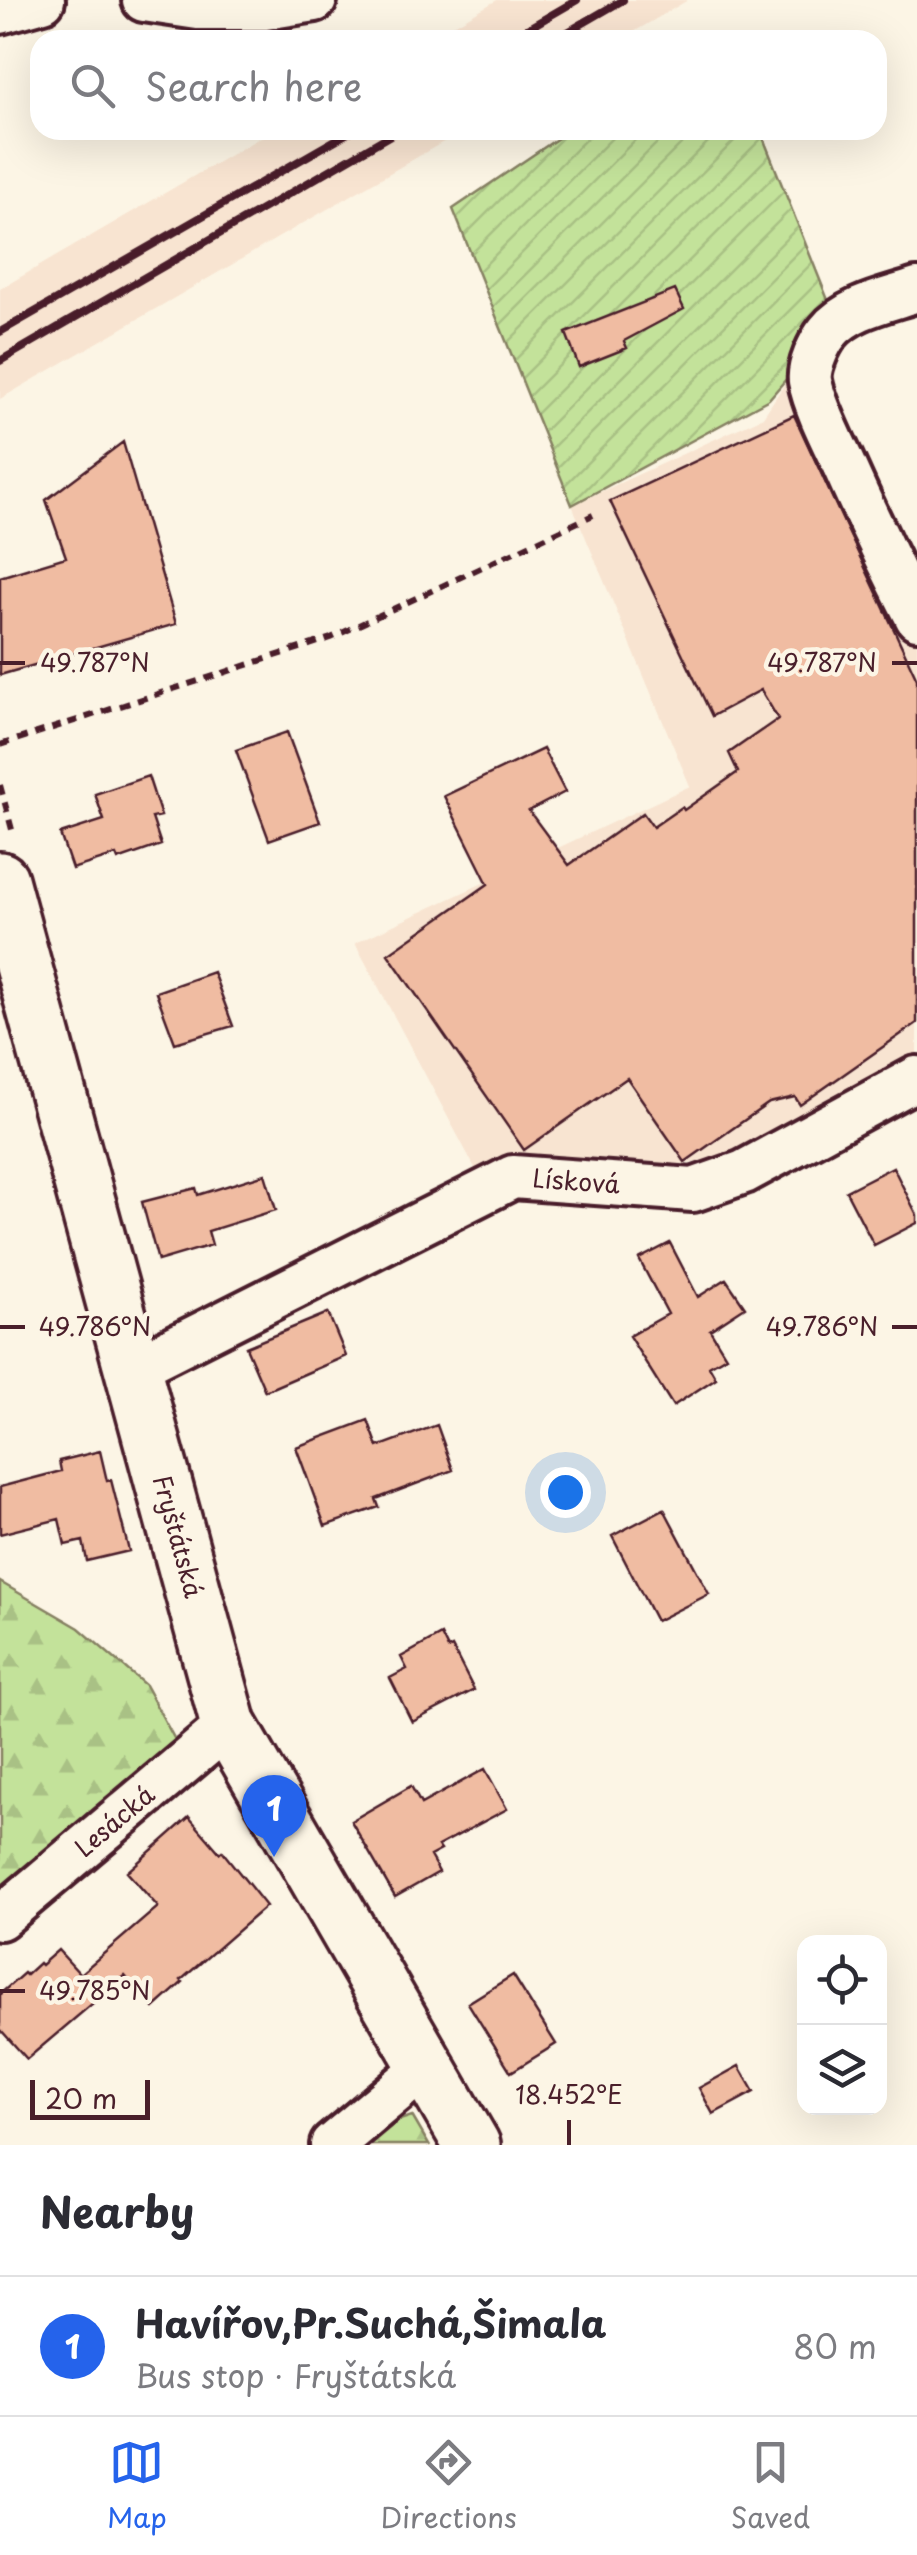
<!DOCTYPE html>
<html lang="en">
<head>
<meta charset="utf-8">
<style>
	:root { --surface:#fff; --page:#f2f2f3; --text:#2b2b33; --muted:#7c7c81; --line:#e1e1e2; --accent:#2563eb }
	body { margin:0; font-family:"Playpen Sans",sans-serif; background:var(--page); color:var(--text) }
	.controls { position:absolute; right:30px; bottom:30px; display:grid; overflow:hidden; border-radius:20px; box-shadow:0 10px 40px #0002 }
	.controls button { width:90px; height:90px; display:grid; place-items:center; padding:0; border:0; border-bottom:2px solid var(--line); background:var(--surface); color:var(--text); font:50px sans-serif }
	.scale { position:absolute; left:30px; bottom:25px; width:120px; box-sizing:border-box; padding-left:10px; border:5px solid #4a1f2b; border-top:0; font-size:28px; line-height:35px; white-space:nowrap; color:#4a1f2b; -webkit-text-stroke:8px #fcf5e5; paint-order:stroke }
	.you { position:absolute; left:565px; top:1492px; width:35px; height:35px; margin:-25px; border:8px solid #fff; border-radius:50%; background:#1a73e8; box-shadow:0 0 0 15px #1a73e833 }
	.badge { display:grid; place-items:center; width:65px; height:65px; border-radius:50%; background:var(--accent); color:#fff; font-size:32px; font-weight:700 }
	.pin { position:absolute; translate:-50% -82px; filter:drop-shadow(0 2px 5px #0008) }
	.pin::after { content:''; position:absolute; top:52px; width:35px; height:30px; background:inherit; clip-path:polygon(0 0,100% 0,50% 100%) }
	.list { margin:0; padding:0; list-style:none }
	h2 { display:flex; justify-content:space-between; align-items:center; height:130px; margin:0; padding:0 40px; font-size:42px }
	h2 small { font-size:32px; font-weight:400; color:var(--muted) }
	.list li { display:grid; grid-template-columns:65px 1fr auto; gap:30px; align-items:center; box-sizing:border-box; height:140px; padding:0 40px; border-top:2px solid var(--line) }
	.list b { display:block; font-size:38px; white-space:nowrap }
	.list p { margin:0; font-size:32px; white-space:nowrap; color:var(--muted) }
	.list em { font-size:32px; font-style:normal; color:var(--muted) }
	.icon { flex:none; width:55px; height:55px; fill:none; stroke:currentColor; stroke-width:2; stroke-linecap:round; stroke-linejoin:round }
	.map { position:relative; flex:none; width:917px; height:2145px; overflow:hidden }
	.search { position:absolute; background:var(--surface); box-shadow:0 10px 40px #0002; left:30px; right:30px; top:30px; height:110px; display:flex; align-items:center; gap:25px; box-sizing:border-box; padding:0 35px; border-radius:30px; color:var(--muted); font-size:38px }
	.sheet { height:270px; background:var(--surface) }
	nav { display:flex; justify-content:space-around; align-items:center; box-sizing:border-box; height:140px; border-top:2px solid var(--line); background:var(--surface); font-size:28px; color:var(--muted) }
	nav a { display:grid; justify-items:center; gap:5px }
	nav .on { color:var(--accent) }
	.map>svg:first-child { display:block }
</style>
</head>
<body>
<div class="map">
<svg width="917" height="2145" viewBox="0 0 917 2145">
	<defs>
		<pattern id="forest-firs" width="22" height="20" patternUnits="userSpaceOnUse" patternTransform="scale(2.5)"><rect width="22" height="20" fill="#c3e29a"/><path d="M5 1l3.5 6h-7zM16 11l3.5 6h-7z" fill="#a9c185"/></pattern>
		<pattern id="garden-furrows" width="10" height="10" patternUnits="userSpaceOnUse" patternTransform="scale(2.5)"><rect width="10" height="10" fill="#c3e29a"/><path d="M-1 1l2-2M0 10L10 0M9 11l2-2" fill="none" stroke="#a9c185"/></pattern>
	</defs>
	<rect width="100%" height="100%" fill="#fcf5e5"/>
	<filter id="ink" filterUnits="userSpaceOnUse"><feTurbulence type="fractalNoise" baseFrequency=".01" numOctaves="2"/><feDisplacementMap in="SourceGraphic" scale="20" xChannelSelector="R" yChannelSelector="G"/><feConvolveMatrix kernelMatrix="1 2 1 2 8 2 1 2 1" color-interpolation-filters="sRGB"/></filter>
	<g filter="url(#ink)">
		<path fill="#f8e4d1" d="M 497,0 L 688,0 L 620,40 L 428,40 Z
			M 273,130 L 464,130 L 0,399 L 0,289 Z
			M 793,371 L 917,616 L 917,1060 L 732,1160 L 623,1168 L 475,1168 L 355,943 L 690,786 L 572,505 L 763,417 Z"/>
		<path fill="url(#forest-firs)" stroke="#868062" stroke-width="2.5" d="M 0,1582 L 79,1628 L 145,1685 L 175,1740 L 0,1891 Z
			M 412,2116 L 429,2145 L 337,2145 L 345,2138 Z"/>
		<path fill="url(#garden-furrows)" stroke="#868062" stroke-width="2.5" d="M 570,130 L 760,130 L 828,300 L 793,371 L 769,399 L 572,505 L 453,209 Z"/>
		<path fill="#f0bca2" stroke="#4a1f2b" stroke-width="2.5" d="M 675,290 L 684,309 L 624,341 L 627,348 L 579,367 L 566,333 Z
			M 794,415 L 917,679 L 917,1023 L 800,1105 L 795,1097 L 769,1103 L 685,1162 L 627,1078 L 524,1150 L 388,954 L 488,884 L 444,796 L 543,749 L 565,792 L 529,811 L 569,865 L 643,813 L 653,827 L 682,807 L 684,810 L 738,772 L 729,753 L 778,719 L 761,690 L 712,716 L 610,501 Z
			M 123,442 L 176,624 L 0,675 L 0,577 L 66,557 L 46,500 Z
			M 287,732 L 320,822 L 269,840 L 236,750 Z
			M 148,776 L 161,816 L 152,818 L 161,845 L 118,860 L 116,855 L 72,869 L 60,834 L 104,820 L 95,794 Z
			M 213,972 L 233,1026 L 175,1043 L 156,992 Z
			M 893,1167 L 917,1215 L 917,1223 L 874,1245 L 846,1191 Z
			M 265,1174 L 276,1210 L 208,1231 L 212,1245 L 158,1261 L 142,1202 L 196,1188 L 198,1195 Z
			M 670,1243 L 698,1297 L 726,1279 L 745,1307 L 710,1330 L 726,1356 L 709,1366 L 716,1378 L 673,1406 L 629,1336 L 668,1314 L 639,1259 Z
			M 328,1313 L 346,1356 L 265,1391 L 246,1347 Z
			M 368,1420 L 378,1447 L 437,1425 L 453,1470 L 376,1499 L 379,1507 L 325,1526 L 296,1447 Z
			M 100,1451 L 107,1481 L 111,1480 L 129,1551 L 87,1561 L 83,1541 L 65,1545 L 59,1519 L 0,1534 L 0,1487 L 61,1471 L 59,1461 Z
			M 664,1509 L 709,1594 L 656,1621 L 612,1536 Z
			M 441,1635 L 448,1649 L 452,1647 L 474,1690 L 412,1722 L 390,1678 L 407,1669 L 401,1657 Z
			M 485,1769 L 507,1809 L 438,1846 L 441,1850 L 430,1856 L 439,1872 L 395,1897 L 351,1821 L 411,1786 L 421,1804 Z
			M 189,1817 L 220,1853 L 222,1851 L 266,1906 L 181,1980 L 183,1982 L 154,2008 L 125,1976 L 27,2059 L 0,2029 L 0,1994 L 24,1973 L 26,1975 L 39,1963 L 41,1965 L 58,1950 L 80,1974 L 158,1907 L 127,1872 Z
			M 513,1975 L 556,2044 L 511,2072 L 468,2003 Z
			M 739,2066 L 754,2092 L 713,2114 L 699,2088 Z"/>
		<g fill="none" stroke-linecap="round" stroke-linejoin="round">
			<g stroke="#4a1f2b" stroke-width="50">
				<g id="street">
					<path d="M 144,0 L 198,8 L 265,8 L 315,0"/>
					<path d="M 0,12 L 43,0"/>
					<path d="M 917,290 C 888,300 848,307 828,332 C 819,343 808,367 810,381 C 814,404 831,438 841,459 C 865,513 890,565 917,618"/>
					<path id="s1" d="M 132,1369 L 513,1177 L 693,1190 L 744,1172 L 917,1078"/>
					<path id="s2" d="M 0,1918 L 229,1725"/>
					<path d="M 332,2145 L 425,2067"/>
				</g>
			</g>
			<g stroke="#4a1f2b" stroke-width="62">
				<g id="secondary">
					<path id="s3" d="M 0,880 L 229,1725 L 472,2145"/>
				</g>
			</g>
			<path stroke="#4a1f2b" stroke-width="6" stroke-dasharray="10 8" stroke-linecap="butt" d="M 0,745 L 331,638 L 593,515
				M 0,785 L 14,837"/>
			<use href="#street" stroke="#fcf5e5" stroke-width="42"/>
			<use href="#secondary" stroke="#fcf5e5" stroke-width="55"/>
			<path stroke="#4a1f2b" stroke-width="8" d="M 508,40 L 577,0
				M 554,40 L 623,0
				M 0,332 L 353,130
				M 0,361 L 399,130"/>
		</g>
	</g>
	<path fill="none" stroke="#4a1f2b" stroke-width="4" d="M 0,663 L 25,663M 892,663 L 917,663M 0,1327 L 25,1327M 892,1327 L 917,1327M 0,1991 L 25,1991M 569,2120 L 569,2145"/>
	<g text-anchor="middle" stroke-width="9" stroke-linejoin="round" paint-order="stroke">
		<g font-size="25" fill="#4a1f2b" stroke="#fcf5e5">
			<text dy="9" stroke="none"><textPath href="#s1" startOffset="490">Lísková</textPath></text>
			<text dy="9" stroke="none"><textPath href="#s3" startOffset="680">Fryštátská</textPath></text>
			<text dy="9" stroke="none"><textPath href="#s2" startOffset="150">Lesácká</textPath></text>
		</g>
	</g>
	<g font-size="25" text-anchor="middle" fill="#4a1f2b" stroke="#fcf5e5" stroke-width="9" stroke-linejoin="round" paint-order="stroke">
		<text x="95" y="672">49.787°N</text>
		<text x="822" y="672">49.787°N</text>
		<text x="95" y="1336">49.786°N</text>
		<text x="822" y="1336">49.786°N</text>
		<text x="95" y="2000">49.785°N</text>
		<text x="569" y="2104">18.452°E</text>
	</g>
</svg>
<div class="controls">
<button><svg class="icon" aria-label="locate" viewBox="0 0 24 24"><circle cx="12" cy="12" r="6"/><path d="M12 2v4M12 18v4M2 12h4M18 12h4"/></svg></button>
<button><svg class="icon" aria-label="layers" viewBox="0 0 24 24"><path d="M12 4l9 5-9 5-9-5zM3 14l9 5 9-5"/></svg></button>
</div>
<div class="scale">20 m</div>
<div class="you"></div>
<div class="pin badge" style="left:274px;top:1857px">1</div>
<div class="search"><svg class="icon" aria-label="search" viewBox="0 0 24 24"><circle cx="10" cy="10" r="6"/><path d="M15 15l6 6"/></svg>Search here</div>
</div>
<section class="sheet">
<h2>Nearby<small></small></h2>
<ul class="list">
<li><span class="badge">1</span><div><b>Havířov,Pr.Suchá,Šimala</b><p>Bus stop · Fryštátská</p></div><em>80 m</em></li>
</ul>
</section>
<nav>
<a class="on"><svg class="icon" aria-label="map" viewBox="0 0 24 24"><path d="M3 6l6-2 6 2 6-2v14l-6 2-6-2-6 2zM9 4v14M15 6v14"/></svg>Map</a>
<a><svg class="icon" aria-label="directions" viewBox="0 0 24 24"><path d="M12 3l9 9-9 9-9-9zM9 14v-3h6M13 9l2 2-2 2"/></svg>Directions</a>
<a><svg class="icon" aria-label="saved" viewBox="0 0 24 24"><path d="M7 4h10v16l-5-4-5 4z"/></svg>Saved</a>
</nav>
</body>
</html>
